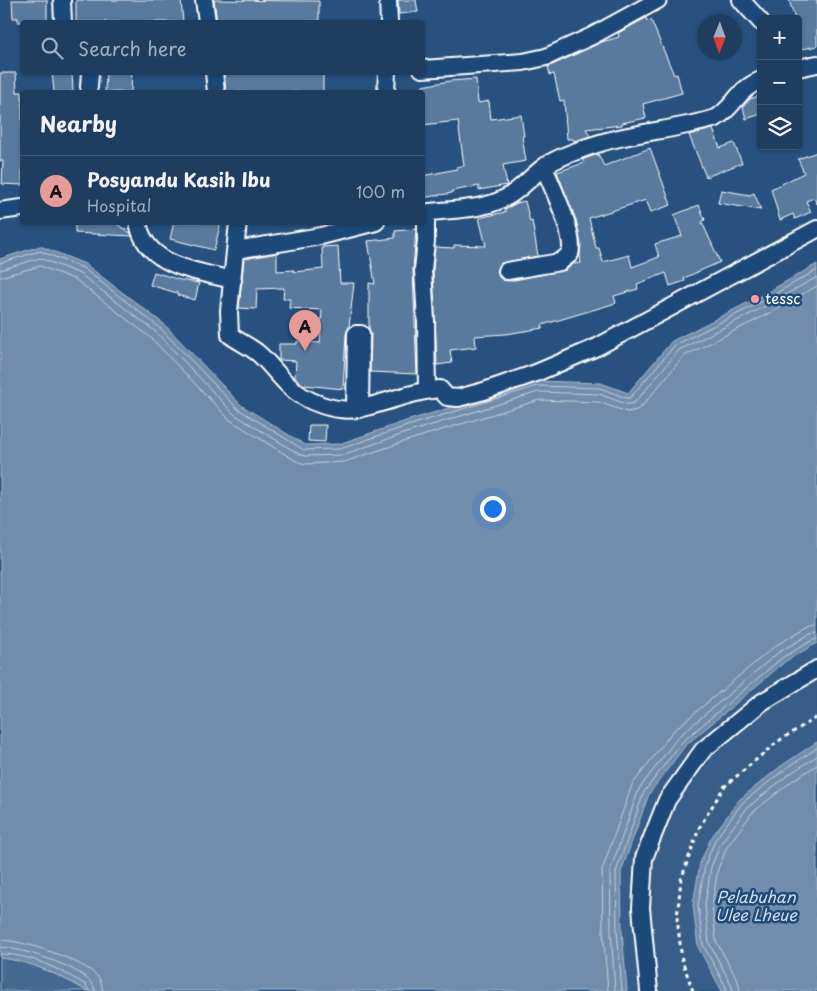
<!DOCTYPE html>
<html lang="en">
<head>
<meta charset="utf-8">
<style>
	:root { --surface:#1e3d5f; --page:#264465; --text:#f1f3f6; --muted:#a1aebd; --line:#3c5674; --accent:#e69b98 }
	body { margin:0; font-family:"Playpen Sans",sans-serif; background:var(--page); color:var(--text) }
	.controls { position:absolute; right:15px; top:15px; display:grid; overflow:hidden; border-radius:5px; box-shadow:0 1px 4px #0004 }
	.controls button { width:45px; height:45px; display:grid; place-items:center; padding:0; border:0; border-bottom:1px solid var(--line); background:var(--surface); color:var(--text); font:25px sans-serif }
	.compass { position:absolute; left:697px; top:15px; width:45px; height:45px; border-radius:50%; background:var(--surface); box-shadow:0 1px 4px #0004; rotate:181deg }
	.you { position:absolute; left:492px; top:508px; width:18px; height:18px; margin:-12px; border:4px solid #fff; border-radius:50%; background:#1a73e8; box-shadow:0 0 0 8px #1a73e833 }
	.badge { display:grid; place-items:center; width:32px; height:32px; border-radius:50%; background:var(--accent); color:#111; font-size:16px; font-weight:700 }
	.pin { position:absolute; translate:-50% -41px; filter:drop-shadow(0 1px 2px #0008) }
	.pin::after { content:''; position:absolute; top:26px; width:18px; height:15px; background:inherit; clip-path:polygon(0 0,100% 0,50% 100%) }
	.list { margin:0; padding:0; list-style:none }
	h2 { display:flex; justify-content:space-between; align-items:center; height:65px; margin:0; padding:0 20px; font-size:21px }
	h2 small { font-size:16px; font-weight:400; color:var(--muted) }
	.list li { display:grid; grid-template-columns:32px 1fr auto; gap:15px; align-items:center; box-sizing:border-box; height:70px; padding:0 20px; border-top:1px solid var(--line) }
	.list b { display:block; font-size:19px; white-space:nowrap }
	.list p { margin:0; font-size:16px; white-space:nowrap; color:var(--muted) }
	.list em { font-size:16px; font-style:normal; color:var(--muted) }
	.icon { flex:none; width:28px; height:28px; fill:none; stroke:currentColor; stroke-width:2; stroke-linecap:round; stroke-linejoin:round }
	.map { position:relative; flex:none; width:817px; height:991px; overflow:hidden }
	.search { position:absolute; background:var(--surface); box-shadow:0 1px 4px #0004; left:20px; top:20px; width:405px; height:55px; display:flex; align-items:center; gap:12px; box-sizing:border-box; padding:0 18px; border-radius:5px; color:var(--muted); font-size:19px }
	.panel { position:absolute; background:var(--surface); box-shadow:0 1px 4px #0004; left:20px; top:90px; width:405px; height:135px; border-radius:5px }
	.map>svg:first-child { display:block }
</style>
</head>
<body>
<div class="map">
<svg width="817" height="991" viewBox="0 0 817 991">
	<rect width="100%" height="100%" fill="#28517f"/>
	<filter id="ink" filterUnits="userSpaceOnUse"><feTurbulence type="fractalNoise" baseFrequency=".02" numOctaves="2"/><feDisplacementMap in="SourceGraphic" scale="10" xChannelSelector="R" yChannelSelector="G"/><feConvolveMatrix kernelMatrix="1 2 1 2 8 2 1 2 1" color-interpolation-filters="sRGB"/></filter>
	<g filter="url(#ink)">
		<path fill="#375d88" d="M 817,643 L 817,991 L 627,991 L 622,931 L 621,872 L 649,794 L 685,746 L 786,661 Z"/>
		<path fill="#446890" stroke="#a2b4c8" d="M 0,958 C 32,961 60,976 87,991 L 0,991 Z"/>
		<path fill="#718dab" stroke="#aabbcd" d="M 40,246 L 85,264 L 164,324 L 241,405 L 305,445 L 339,444 L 403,422 L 537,381 L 601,383 L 628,393 L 672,341 L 755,299 L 817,264 L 817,643 L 786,661 L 685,746 L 649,794 L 621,872 L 622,931 L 627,991 L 88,991 C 60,976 32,961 0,958 L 0,259 Z
			M 817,742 L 817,991 L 722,991 L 698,947 L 693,905 L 700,863 L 711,838 L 739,800 L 781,766 Z"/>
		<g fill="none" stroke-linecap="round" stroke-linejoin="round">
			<path stroke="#c6d1dd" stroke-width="1" d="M 0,263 L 40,251 L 83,268 L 160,328 L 238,409 L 304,450 L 340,449 L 404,427 L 537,386 L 600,388 L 626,398 L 630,398 L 675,345 L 757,304 L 817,270
				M 0,270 L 40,258 L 80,274 L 156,332 L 234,414 L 299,454 L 305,456 L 342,455 L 406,433 L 538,392 L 599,394 L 626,404 L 632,404 L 637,400 L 679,350 L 760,309 L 817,277
				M 0,277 L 40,266 L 76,280 L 151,338 L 230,420 L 296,461 L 305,464 L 344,462 L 409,440 L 539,400 L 598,402 L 627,412 L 637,410 L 643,405 L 684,356 L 764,316 L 817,286
				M 0,940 C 23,940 83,960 98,977 C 101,981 102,986 103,991
				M 0,947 C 20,948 94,969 95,991
				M 0,954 C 31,954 61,970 86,985 L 89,991
				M 608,991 L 603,931 L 602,870 L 632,785 L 673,731 L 775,646 L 807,627 L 817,625
				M 615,991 L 611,931 L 610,871 L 639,789 L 678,737 L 779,652 L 810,634 L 817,633
				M 622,991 L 617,931 L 616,872 L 644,792 L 682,742 L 783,657 L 813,640 L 817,639
				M 726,991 L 726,987 L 703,945 L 698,905 L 705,865 L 715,840 L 742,803 L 784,770 L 817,748
				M 733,991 L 731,984 L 709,943 L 705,905 L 711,867 L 721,843 L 747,808 L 788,775 L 817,756
				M 740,991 L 738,981 L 716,941 L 712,905 L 718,869 L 727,847 L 752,813 L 792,781 L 817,765"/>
		</g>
		<path fill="#5a7a9d" stroke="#fff" d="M 12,0 L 47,0 L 47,22 L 18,22 L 18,18 L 13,18 Z
			M 76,0 L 181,0 L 183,22 L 76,22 Z
			M 214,0 L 319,1 L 319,21 L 217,22 Z
			M 398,0 L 416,0 L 418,12 L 399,14 Z
			M 789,0 L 817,0 L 817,46 L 798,50 L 798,19 L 795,19 Z
			M 646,18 L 647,21 L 651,20 L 674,75 L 677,74 L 682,93 L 643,104 L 646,118 L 622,123 L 622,125 L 586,129 L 590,136 L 574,141 L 573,139 L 567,139 L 564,100 L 560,101 L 554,74 L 550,75 L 548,67 L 602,42 L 619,37 L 618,33 Z
			M 52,72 L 72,72 L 73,92 L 54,92 Z
			M 106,72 L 132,72 L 131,92 L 105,92 Z
			M 224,72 L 323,72 L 323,92 L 226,92 Z
			M 0,73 L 16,73 L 17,92 L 22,92 L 22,185 L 2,184 L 3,161 L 0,161 Z
			M 476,79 L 478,103 L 489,101 L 491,119 L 521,115 L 524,136 L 522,136 L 526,161 L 503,165 L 507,185 L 479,190 L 479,186 L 452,191 L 452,193 L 422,198 L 422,176 L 457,169 L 456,167 L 464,166 L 458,121 L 422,125 L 422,86 L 450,81 Z
			M 759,96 L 761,103 L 761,114 L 746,119 L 743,107 L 750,99 Z
			M 713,129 L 720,148 L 734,143 L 742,163 L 706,177 L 689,135 Z
			M 650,148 L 671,205 L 651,212 L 646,200 L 589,218 L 596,248 L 599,248 L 603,262 L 629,255 L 632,267 L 659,257 L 655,244 L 682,236 L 674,215 L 699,205 L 705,220 L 702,222 L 720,262 L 684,278 L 685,281 L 670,286 L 666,273 L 637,284 L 638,289 L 614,296 L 616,303 L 542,325 L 543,328 L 506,334 L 475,336 L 476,347 L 450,350 L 452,363 L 437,365 L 433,270 L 435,247 L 454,248 L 454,245 L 486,246 L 479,218 L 505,212 L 505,209 L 517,203 L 525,201 L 530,222 L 532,221 L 538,256 L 501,263 L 498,268 L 499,277 L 503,280 L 509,281 L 566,270 L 573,264 L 581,263 L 580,256 L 581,244 L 576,220 L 557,172 L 584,163 L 582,160 L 598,154 L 604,166 Z
			M 817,152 L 817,204 L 814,198 L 806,201 L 811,212 L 795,219 L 793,214 L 780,220 L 771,189 L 804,173 L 798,159 Z
			M 721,190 L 750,195 L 754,193 L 761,210 L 718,203 Z
			M 75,222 L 113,222 L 131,233 L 132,236 L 75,233 Z
			M 174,222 L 221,222 L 214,250 L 170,239 Z
			M 416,229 L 413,271 L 417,374 L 370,372 L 371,334 L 369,328 L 369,283 L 375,284 L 368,241 L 395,238 L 395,231 Z
			M 338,246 L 340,283 L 354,283 L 349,327 L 346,334 L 343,389 L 304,385 L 295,377 L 296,361 L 279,360 L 279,344 L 297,344 L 297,341 L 320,343 L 322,310 L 289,308 L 290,299 L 283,299 L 284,288 L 257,289 L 256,309 L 239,308 L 244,259 L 277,253 L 277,271 L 294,270 L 294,272 L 323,269 L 322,247 Z
			M 154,272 L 180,280 L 199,283 L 195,300 L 177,295 L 177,293 L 150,285 Z
			M 309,425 L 326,425 L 325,442 L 308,441 Z"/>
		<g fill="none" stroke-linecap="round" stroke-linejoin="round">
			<g stroke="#fff" stroke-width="20">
				<path id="minor" d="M 62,0 L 63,22
					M 204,0 L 207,22
					M 388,0 L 389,22
					M 741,0 L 761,22
					M 798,68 L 817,64
					M 422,69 L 523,62 L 546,57 L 592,36 L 658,0
					M 214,72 L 216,92
					M 89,87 L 90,72
					M 386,92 L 387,72
					M 0,211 L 22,208
					M 426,212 L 426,241 L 423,270 L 426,321 L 427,390
					M 422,213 C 449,209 480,211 505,198 C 521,190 530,177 544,167 C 555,158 572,153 585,148 C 628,132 673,131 716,118 C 736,106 736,90 761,80
					M 138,222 C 145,267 198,271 233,280
					M 238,222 L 229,311 L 230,335 C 239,342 250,346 259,354 C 269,363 278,375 288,385 C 305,402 337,414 362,408 C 388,402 413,391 440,389 L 447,397 L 458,398 L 484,391 L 536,373 L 597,347 L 817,229
					M 236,250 L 321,236 L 376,222
					M 507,271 L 560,262 L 570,254 C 576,235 552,187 544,167
					M 356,334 L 361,334 L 360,409 L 355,409 Z
					M 649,991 L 641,908 L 644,858 L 667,800 L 703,750 L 762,702 L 817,669"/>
			</g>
			<path stroke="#fff" stroke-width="3" stroke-dasharray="4 4" stroke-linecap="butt" d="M 693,991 L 682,960 L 677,918 L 681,880 L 699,828 L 724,787 L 777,742 L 817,717"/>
			<use href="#minor" stroke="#1f4a7a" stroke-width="16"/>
		</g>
	</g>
	<circle fill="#ff9aa2" stroke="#1f4a7a" stroke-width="2" cx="755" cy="299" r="5"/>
	<g text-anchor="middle" stroke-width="5" stroke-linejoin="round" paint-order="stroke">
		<g font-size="15" fill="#fff" stroke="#1f4a7a" text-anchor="start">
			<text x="765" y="304">tessc</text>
		</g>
		<g font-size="16" font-style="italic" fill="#d4dde6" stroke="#1f4a7a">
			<text x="756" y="903">Pelabuhan<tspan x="756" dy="18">Ulee Lheue</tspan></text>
		</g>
	</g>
</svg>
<div class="controls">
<button>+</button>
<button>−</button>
<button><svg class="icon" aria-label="layers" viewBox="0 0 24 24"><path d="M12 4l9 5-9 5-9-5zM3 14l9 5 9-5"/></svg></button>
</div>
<svg class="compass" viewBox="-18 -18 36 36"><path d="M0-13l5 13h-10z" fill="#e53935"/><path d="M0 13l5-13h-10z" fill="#a1aebd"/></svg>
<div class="you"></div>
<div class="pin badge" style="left:305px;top:351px">A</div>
<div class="search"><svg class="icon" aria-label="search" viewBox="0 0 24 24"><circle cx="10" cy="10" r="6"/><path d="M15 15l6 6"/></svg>Search here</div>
<section class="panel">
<h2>Nearby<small></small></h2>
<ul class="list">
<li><span class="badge">A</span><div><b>Posyandu Kasih Ibu</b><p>Hospital</p></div><em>100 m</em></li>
</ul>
</section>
</div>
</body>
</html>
